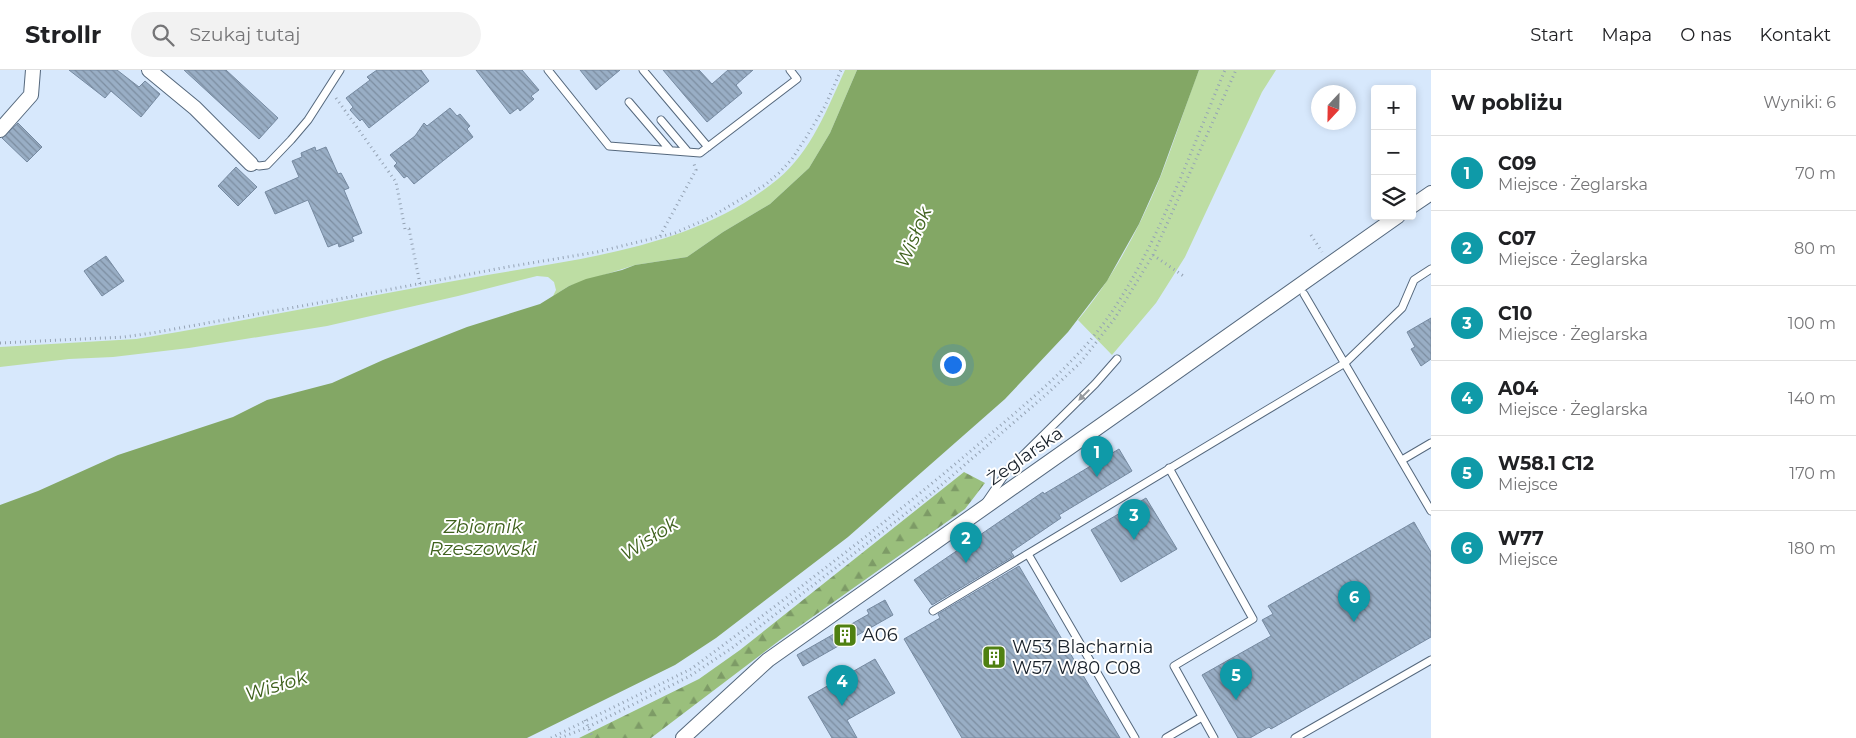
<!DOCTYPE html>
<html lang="pl">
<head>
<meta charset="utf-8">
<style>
	:root { --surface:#fff; --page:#f2f2f2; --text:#202124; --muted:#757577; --line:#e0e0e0; --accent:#2563eb }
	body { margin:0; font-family:Montserrat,sans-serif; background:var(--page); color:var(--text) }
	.controls { position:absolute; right:15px; top:15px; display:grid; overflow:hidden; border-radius:5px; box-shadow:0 2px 8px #0003 }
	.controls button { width:45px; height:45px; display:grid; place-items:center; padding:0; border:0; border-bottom:1px solid var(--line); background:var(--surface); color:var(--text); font:25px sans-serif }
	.compass { position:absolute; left:1311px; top:15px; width:45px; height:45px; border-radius:50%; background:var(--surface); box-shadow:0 2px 8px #0003; rotate:202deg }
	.you { position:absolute; left:952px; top:294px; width:18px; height:18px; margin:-12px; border:4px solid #fff; border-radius:50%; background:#1a73e8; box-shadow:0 0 0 8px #1a73e833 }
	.badge { display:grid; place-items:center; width:32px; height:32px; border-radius:50%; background:var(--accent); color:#fff; font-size:16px; font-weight:700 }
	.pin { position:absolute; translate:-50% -41px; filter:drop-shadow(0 1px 2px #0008) }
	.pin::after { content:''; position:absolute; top:26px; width:18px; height:15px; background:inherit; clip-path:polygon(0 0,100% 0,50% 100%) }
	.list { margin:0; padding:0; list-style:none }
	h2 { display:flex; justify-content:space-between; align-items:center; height:65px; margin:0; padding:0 20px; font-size:21px }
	h2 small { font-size:16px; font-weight:400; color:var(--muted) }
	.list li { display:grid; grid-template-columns:32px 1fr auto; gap:15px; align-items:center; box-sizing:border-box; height:75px; padding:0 20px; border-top:1px solid var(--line) }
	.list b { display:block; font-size:19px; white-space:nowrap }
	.list p { margin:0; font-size:16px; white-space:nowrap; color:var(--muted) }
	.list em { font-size:16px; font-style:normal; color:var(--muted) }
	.icon { flex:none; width:28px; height:28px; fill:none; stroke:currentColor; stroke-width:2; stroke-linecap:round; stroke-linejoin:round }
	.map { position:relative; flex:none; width:1431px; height:668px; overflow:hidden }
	header { display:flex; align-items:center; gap:30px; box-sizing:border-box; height:70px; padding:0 25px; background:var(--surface); border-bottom:1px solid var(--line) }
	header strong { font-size:24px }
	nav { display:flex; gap:28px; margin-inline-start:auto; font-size:18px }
	.search { width:350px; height:45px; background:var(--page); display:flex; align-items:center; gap:12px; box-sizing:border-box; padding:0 18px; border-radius:28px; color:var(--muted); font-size:19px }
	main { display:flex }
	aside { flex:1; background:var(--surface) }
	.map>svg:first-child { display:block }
</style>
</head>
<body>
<header>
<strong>Strollr</strong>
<div class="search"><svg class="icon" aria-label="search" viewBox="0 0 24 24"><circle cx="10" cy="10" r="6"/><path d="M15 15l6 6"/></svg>Szukaj tutaj</div>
<nav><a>Start</a><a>Mapa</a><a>O nas</a><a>Kontakt</a></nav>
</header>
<main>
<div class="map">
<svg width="1431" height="668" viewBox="0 0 1431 668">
	<defs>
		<pattern id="forest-firs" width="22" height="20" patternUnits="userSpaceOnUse" patternTransform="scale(1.25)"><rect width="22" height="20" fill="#9abf7c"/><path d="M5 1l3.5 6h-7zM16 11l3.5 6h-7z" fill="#7d9b66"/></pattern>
		<pattern id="building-back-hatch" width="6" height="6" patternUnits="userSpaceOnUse" patternTransform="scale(1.25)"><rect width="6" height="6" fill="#99aec5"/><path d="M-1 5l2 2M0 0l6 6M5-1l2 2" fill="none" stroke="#7c8da0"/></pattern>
	</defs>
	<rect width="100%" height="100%" fill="#d7e8fc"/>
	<path fill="#bddda3" d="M 845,0 L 857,0 L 830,63 L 809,98 L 770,134 L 723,162 L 687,187 L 635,195 L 569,216 L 553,226 L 556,220 L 554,212 L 548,207 L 537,206 L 458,226 L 327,256 L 189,278 L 113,287 L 69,289 L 0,297 L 0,277 L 136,269 L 178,262 C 273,245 369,226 465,209 C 571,189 691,181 778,109 C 811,82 828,37 845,0 Z
		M 1199,0 L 1276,0 L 1262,22 L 1185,187 L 1156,233 L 1112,285 L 1078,250 C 1113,208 1139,159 1160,108 C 1174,73 1185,36 1199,0 Z"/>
	<path fill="url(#forest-firs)" d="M 964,402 L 985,413 L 965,439 L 780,570 L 651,668 L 579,668 L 699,609 L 740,580 Z"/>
	<path fill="#83a765" d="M 857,0 L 1199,0 L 1160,107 L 1139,154 L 1107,211 L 1068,262 L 1005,329 L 848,467 L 716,568 L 675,595 L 527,668 L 0,668 L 0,435 L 38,421 L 118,385 L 233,347 L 267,330 L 332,313 L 383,290 L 467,257 L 540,234 L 569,216 L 586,209 L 622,200 L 635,195 L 687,187 L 723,162 L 770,134 L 809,98 L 830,63 Z"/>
	<path fill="url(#building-back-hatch)" stroke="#768aa1" d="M 69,0 L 117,0 L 139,17 L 145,11 L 160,24 L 141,47 L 111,21 L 105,28 Z
		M 184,0 L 226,0 L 278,48 L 259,69 Z
		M 377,0 L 421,0 L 429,11 L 369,58 L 362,49 L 360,51 L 350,40 L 353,37 L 346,28 L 370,10 L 367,7 Z
		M 476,0 L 522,0 L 539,20 L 531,26 L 534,29 L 520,41 L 518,38 L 510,44 Z
		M 580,0 L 620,0 L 596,20 Z
		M 663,0 L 699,0 L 712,14 L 728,0 L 753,0 L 736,15 L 742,23 L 707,52 Z
		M 450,38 L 457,46 L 460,44 L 470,56 L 467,59 L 473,67 L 414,114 L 407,106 L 404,108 L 394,96 L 397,93 L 390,85 L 415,66 L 424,53 L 427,56 Z
		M 18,53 L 42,77 L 27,92 L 2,68 Z
		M 315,77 L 316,81 L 326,77 L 338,104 L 341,103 L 349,118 L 344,120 L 362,163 L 352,167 L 354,171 L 339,177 L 338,173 L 328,177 L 308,130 L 275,144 L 265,122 L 299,107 L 292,91 L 302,87 L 301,83 Z
		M 236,97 L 257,117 L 238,136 L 218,116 Z
		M 106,186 L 124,211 L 102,226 L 84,201 Z
		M 1431,248 L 1431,289 L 1421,296 L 1411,279 L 1415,277 L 1407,262 Z
		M 1119,379 L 1132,401 L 1059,445 L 1061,448 L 1011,482 L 1014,486 L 932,535 L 914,510 L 1043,422 L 1044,424 Z
		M 1146,428 L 1177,479 L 1121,512 L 1091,460 Z
		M 1414,452 L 1431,482 L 1431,567 L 1271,659 L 1269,657 L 1250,668 L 1238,668 L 1202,605 L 1271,566 L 1262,550 L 1273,544 L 1268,536 Z
		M 1019,496 L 1087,612 L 1120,668 L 962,668 L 904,569 L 940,548 L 938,544 Z
		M 885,530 L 893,545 L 803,596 L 797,585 L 869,544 L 867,540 Z
		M 875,589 L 895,623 L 847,650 L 857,668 L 832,668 L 808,627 Z"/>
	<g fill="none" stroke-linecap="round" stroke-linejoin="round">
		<g stroke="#55687d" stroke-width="9">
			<path id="service" d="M 548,0 L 609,76 L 700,83 L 797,9 L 790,0
				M 643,0 L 708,77
				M 629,32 L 670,80
				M 661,50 L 688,82
				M 251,94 L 259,96 L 267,95 L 291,70 L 308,50 L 340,0
				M 1304,224 L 1431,441
				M 1402,390 L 1431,373
				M 1169,398 L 1253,549 L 1174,596 L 1214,668
				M 986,432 L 1008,400 L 1095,314 L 1117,289
				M 1028,484 L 1135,668
				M 933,541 L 1345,293 L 1402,238 L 1414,210 L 1431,199
				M 1166,668 L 1202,647
				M 1295,668 L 1431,590"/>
		</g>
		<g stroke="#55687d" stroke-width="16">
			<path id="minor" d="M 149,0 L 195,38 L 251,94
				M 0,60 L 31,25 L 33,0
				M 1412,136 L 1431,123
				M 683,668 L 768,590 L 1398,146"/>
		</g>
		<path stroke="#95a3b4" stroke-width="3" stroke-dasharray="1 4" stroke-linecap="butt" d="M 336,28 L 396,112 L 405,159 L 409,159 L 420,214
			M 1311,165 L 1322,182
			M 660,166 L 696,100 L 694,94
			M 1153,185 L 1185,207
			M 0,273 L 124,267 L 152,263 L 318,233 L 507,197 L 597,182 L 675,163 L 709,148 L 765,115 L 779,103 L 792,89 L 807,66 L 825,36 L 841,0
			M 585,650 L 593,668
			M 551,668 L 691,599 L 710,585 C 804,515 898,444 987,367 C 1030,330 1076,293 1109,246 C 1158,175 1191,80 1225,0
			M 560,668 L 588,657 L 690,606 L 732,578 L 931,424 L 1049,322 L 1081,292 L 1115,248 L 1153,185 L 1236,0"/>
		<use href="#service" stroke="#fff" stroke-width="7"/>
		<use href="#minor" stroke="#fff" stroke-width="14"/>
	</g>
	<defs><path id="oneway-solid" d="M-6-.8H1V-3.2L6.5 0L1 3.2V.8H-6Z" transform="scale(1.25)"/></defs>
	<use fill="#979b9f" href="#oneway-solid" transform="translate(1084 325) rotate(135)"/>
	<defs>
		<g id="building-square" transform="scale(1.25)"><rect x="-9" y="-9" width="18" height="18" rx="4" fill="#4f8011" stroke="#fff"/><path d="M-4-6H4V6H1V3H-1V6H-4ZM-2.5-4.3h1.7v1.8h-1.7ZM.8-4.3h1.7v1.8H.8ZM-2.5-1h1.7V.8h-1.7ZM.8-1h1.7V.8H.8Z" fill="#fff"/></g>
	</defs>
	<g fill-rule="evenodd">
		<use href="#building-square" x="845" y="565"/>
		<use href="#building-square" x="994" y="587"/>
	</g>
	<g text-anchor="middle" stroke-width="4" stroke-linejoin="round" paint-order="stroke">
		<g font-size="18" fill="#182029" stroke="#fff">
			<text transform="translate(1025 386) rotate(-35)" y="6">Żeglarska</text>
		</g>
		<g font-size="18" fill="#182029" stroke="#fff" text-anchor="start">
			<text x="862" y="571">A06</text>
			<text x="1012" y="583">W53 Blacharnia<tspan x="1012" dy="21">W57 W80 C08</tspan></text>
		</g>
		<g font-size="19" font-style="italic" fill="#3f611d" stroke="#fff">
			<text transform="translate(913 167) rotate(-67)" y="7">Wisłok</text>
			<text x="483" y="463">Zbiornik<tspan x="483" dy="22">Rzeszowski</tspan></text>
			<text transform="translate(649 468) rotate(-33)" y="7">Wisłok</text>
			<text transform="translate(276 615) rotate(-17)" y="7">Wisłok</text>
		</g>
	</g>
</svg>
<div class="controls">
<button>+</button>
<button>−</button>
<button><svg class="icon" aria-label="layers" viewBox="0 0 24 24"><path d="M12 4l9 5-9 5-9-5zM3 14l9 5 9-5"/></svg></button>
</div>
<svg class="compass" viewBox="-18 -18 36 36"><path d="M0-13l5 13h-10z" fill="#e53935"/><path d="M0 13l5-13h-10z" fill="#757577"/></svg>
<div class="you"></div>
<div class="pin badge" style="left:1097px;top:407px;background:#0f9aa8">1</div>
<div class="pin badge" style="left:966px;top:493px;background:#0f9aa8">2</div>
<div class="pin badge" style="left:1134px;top:470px;background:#0f9aa8">3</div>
<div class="pin badge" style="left:842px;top:636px;background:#0f9aa8">4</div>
<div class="pin badge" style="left:1236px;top:630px;background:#0f9aa8">5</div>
<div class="pin badge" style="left:1354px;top:552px;background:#0f9aa8">6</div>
</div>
<aside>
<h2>W pobliżu<small>Wyniki: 6</small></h2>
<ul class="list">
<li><span class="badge" style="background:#0f9aa8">1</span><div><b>C09</b><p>Miejsce · Żeglarska</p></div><em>70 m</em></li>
<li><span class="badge" style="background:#0f9aa8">2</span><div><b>C07</b><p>Miejsce · Żeglarska</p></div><em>80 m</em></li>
<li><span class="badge" style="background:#0f9aa8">3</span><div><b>C10</b><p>Miejsce · Żeglarska</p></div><em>100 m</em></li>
<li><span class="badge" style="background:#0f9aa8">4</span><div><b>A04</b><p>Miejsce · Żeglarska</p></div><em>140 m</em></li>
<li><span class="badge" style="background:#0f9aa8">5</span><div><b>W58.1 C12</b><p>Miejsce</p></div><em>170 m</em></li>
<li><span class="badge" style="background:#0f9aa8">6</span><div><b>W77</b><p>Miejsce</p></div><em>180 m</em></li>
</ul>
</aside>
</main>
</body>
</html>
